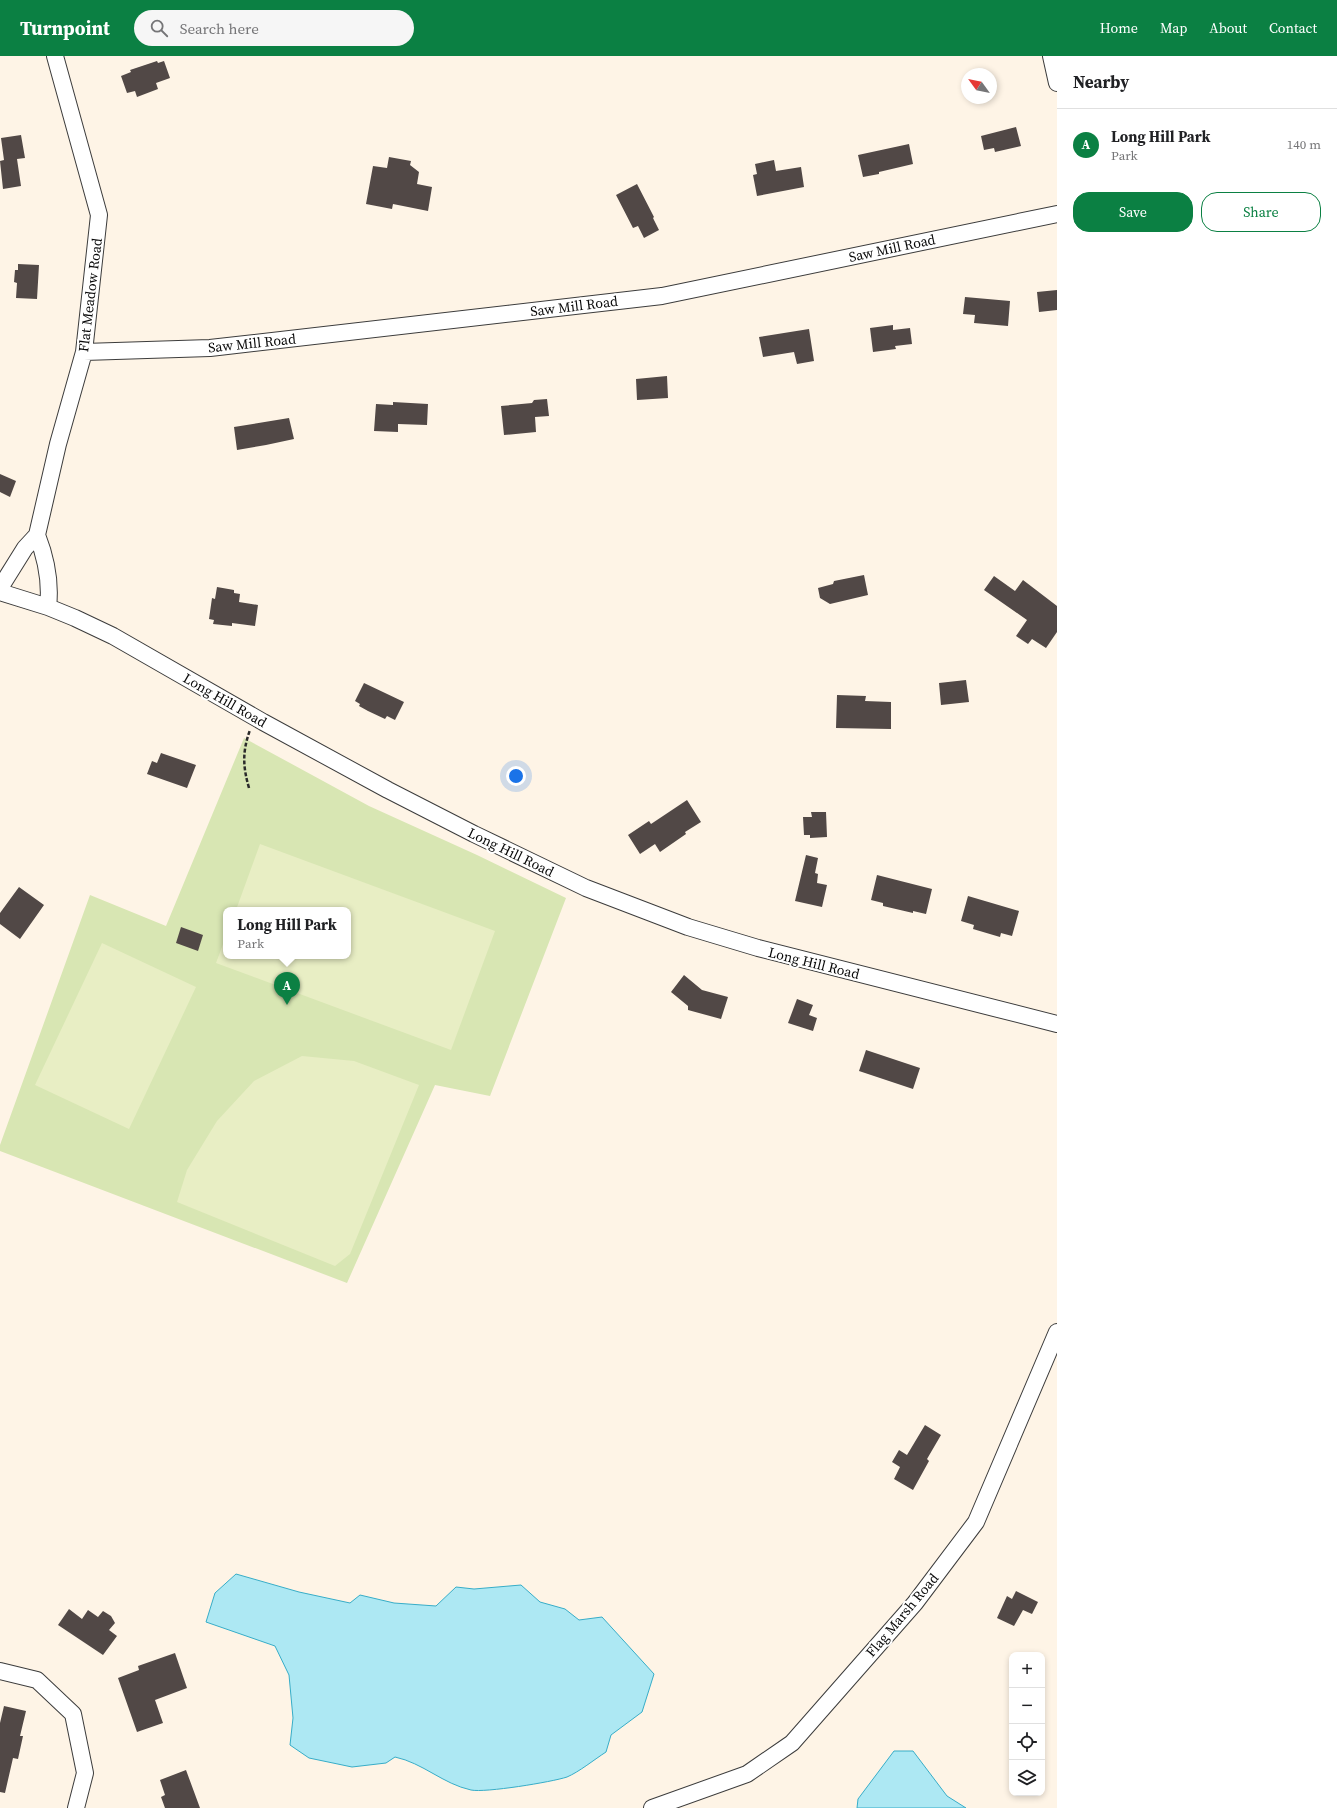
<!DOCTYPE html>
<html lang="en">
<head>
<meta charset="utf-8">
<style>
	:root { --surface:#fff; --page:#f6f6f6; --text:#202124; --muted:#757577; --line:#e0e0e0; --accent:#0b8043 }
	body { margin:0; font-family:"Source Serif 4",serif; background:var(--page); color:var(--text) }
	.controls { position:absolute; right:12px; bottom:12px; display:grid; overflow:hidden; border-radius:8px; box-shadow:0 2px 6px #0003 }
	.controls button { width:36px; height:36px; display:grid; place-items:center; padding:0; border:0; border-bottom:1px solid var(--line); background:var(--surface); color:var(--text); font:20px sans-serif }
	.compass { position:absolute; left:961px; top:12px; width:36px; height:36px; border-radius:50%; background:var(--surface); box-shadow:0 2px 6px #0003; rotate:303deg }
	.you { position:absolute; left:516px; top:720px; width:14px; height:14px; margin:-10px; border:3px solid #fff; border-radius:50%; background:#1a73e8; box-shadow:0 0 0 6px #1a73e833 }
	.badge { display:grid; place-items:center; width:26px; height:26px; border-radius:50%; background:var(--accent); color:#fff; font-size:13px; font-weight:700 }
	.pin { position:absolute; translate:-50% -33px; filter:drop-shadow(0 1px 2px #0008) }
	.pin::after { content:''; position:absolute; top:21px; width:14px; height:12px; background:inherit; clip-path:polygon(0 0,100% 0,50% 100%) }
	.popup { position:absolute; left:223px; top:851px; width:128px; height:52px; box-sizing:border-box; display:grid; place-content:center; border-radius:8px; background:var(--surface); filter:drop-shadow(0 1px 3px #0005); font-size:13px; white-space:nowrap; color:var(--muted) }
	.popup b { font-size:15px; color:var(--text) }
	.popup::after { content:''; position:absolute; left:50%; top:100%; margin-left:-8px; border:8px solid transparent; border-top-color:var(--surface) }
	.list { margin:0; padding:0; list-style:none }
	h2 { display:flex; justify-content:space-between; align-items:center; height:52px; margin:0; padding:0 16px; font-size:17px }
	h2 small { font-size:13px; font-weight:400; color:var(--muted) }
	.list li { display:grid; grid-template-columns:26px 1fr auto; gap:12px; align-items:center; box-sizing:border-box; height:72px; padding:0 16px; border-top:1px solid var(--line) }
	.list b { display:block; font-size:15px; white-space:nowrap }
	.list p { margin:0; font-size:13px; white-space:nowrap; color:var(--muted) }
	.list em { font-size:13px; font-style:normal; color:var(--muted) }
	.actions { display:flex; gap:8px; padding:12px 16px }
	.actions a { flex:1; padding:9px 0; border:1px solid var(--accent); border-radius:16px; text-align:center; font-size:14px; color:var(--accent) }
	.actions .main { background:var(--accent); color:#fff }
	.icon { flex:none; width:22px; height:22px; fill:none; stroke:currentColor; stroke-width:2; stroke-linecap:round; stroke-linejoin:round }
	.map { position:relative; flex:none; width:1057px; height:1752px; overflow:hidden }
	header { display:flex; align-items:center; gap:24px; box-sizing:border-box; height:56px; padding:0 20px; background:var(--accent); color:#fff }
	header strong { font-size:19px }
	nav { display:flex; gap:22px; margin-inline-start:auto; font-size:14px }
	.search { width:280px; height:36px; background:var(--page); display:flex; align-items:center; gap:10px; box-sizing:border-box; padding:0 14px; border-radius:22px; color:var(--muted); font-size:15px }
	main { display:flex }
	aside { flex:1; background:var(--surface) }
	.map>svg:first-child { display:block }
</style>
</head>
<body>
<header>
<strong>Turnpoint</strong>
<div class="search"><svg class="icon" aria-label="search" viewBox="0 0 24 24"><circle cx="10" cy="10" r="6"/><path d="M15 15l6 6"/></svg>Search here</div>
<nav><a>Home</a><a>Map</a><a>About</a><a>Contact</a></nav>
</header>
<main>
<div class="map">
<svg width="1057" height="1752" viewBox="0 0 1057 1752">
	<rect width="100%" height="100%" fill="#fef4e6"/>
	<path fill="#d8e6b3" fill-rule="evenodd" d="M 244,682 L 369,750 L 477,799 L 566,842 L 490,1040 L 435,1029 L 347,1227 L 0,1095 L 0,1089 L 90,839 L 166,870 ZM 226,854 L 348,854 L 348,900 L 226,900 Z"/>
	<path fill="#e8eec4" d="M 260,788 L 495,875 L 451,994 L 216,907 L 226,880 L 226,900 L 348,900 L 348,854 L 236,854 Z
		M 102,887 L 196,931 L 129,1073 L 35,1029 Z
		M 302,1000 L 354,1005 L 419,1029 L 350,1198 L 335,1210 L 177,1146 L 187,1114 L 217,1065 L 254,1025 Z"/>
	<path fill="#ade8f3" stroke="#37adc8" d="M 236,1518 L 299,1536 L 350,1547 L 360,1539 L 394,1547 L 436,1550 L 456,1531 L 474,1533 L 521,1529 L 540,1546 L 565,1553 L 579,1564 L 602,1561 L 654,1618 L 642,1656 L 611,1679 L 606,1696 C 595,1703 579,1716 567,1721 C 552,1726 485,1737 471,1734 C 443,1728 423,1707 395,1701 L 386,1707 L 352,1711 L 309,1702 L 290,1689 L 293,1662 L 289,1619 L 275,1590 L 206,1566 L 215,1537 Z
		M 894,1695 L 913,1695 L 947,1740 L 966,1752 L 857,1752 L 858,1743 Z"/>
	<path fill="#514846" d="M 157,5 L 158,7 L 164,5 L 170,22 L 156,27 L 158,33 L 137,41 L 135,35 L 127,37 L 121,20 L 131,16 L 130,14 Z
		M 1016,71 L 1021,90 L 995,96 L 994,92 L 984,94 L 981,80 Z
		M 21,79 L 25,102 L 17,103 L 21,130 L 3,133 L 0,105 L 4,104 L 1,82 Z
		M 909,88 L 913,108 L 879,116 L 879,118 L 863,121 L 858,99 Z
		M 389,101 L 411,105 L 410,109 L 419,116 L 417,128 L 432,131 L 428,155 L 393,148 L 392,153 L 366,148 L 373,110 L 387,112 Z
		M 774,104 L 776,115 L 801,111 L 804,131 L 757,140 L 753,119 L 757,118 L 755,108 Z
		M 637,128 L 654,161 L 653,162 L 659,174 L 644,182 L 638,170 L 633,172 L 616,139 Z
		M 18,208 L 39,209 L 37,243 L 16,242 L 17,227 L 14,226 L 15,214 L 18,214 Z
		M 1057,234 L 1057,254 L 1039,256 L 1037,236 Z
		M 965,241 L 1010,245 L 1008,270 L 974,267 L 975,259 L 963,258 Z
		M 893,269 L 893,274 L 910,272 L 912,288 L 895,290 L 896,293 L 873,296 L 870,272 Z
		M 809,273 L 814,305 L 797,308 L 794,296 L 763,301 L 759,281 Z
		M 667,320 L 668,342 L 637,344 L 636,323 Z
		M 547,343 L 549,360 L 535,361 L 536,376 L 504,379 L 501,350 L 532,347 L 534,344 Z
		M 393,346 L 428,348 L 427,369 L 398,368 L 398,376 L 374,375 L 376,348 L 393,349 Z
		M 289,362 L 294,383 L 266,389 L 237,394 L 234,371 Z
		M 0,418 L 16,425 L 10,441 L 0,436 Z
		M 864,519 L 868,539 L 830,548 L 820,542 L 818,532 L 833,528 L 834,525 Z
		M 994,520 L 1015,535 L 1023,524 L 1057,550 L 1057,576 L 1046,592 L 1032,583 L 1028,588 L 1016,580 L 1027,564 L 984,534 Z
		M 217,531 L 234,534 L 234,537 L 240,538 L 239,546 L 258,549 L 255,570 L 232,567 L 232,570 L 213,568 L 214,564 L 209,563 L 212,542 L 215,543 Z
		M 966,624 L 969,646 L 941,649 L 939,627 Z
		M 364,627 L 404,646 L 395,664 L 387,660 L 385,663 L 368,655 L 359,650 L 360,648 L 355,645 Z
		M 837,639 L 866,640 L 865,645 L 891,646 L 891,673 L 836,672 Z
		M 161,697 L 196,709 L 187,732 L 147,718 L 152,705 L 157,707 Z
		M 687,744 L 701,766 L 685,776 L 686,778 L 660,796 L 655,788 L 640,798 L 628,779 L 649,765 L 651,768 Z
		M 811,756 L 826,756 L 827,781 L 810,782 L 810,779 L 804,779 L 803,761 L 812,761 Z
		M 806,799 L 818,802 L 815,817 L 818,818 L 817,827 L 827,829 L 822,851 L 795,845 Z
		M 877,819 L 932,833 L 926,858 L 913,855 L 913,857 L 883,850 L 883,847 L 871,844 Z
		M 19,831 L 44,849 L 20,883 L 0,868 L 0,857 Z
		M 968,840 L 1019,855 L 1012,880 L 1001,877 L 1000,881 L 973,873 L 974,869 L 961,865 Z
		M 181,871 L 203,879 L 198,895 L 176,887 Z
		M 684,919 L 702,934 L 728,941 L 721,963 L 688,954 L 688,950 L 671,936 Z
		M 797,943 L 813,949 L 809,959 L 817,962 L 813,975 L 788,967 Z
		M 866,994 L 920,1012 L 913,1033 L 859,1015 Z
		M 925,1369 L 941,1379 L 927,1403 L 929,1405 L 913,1434 L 894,1423 L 900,1411 L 892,1406 L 899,1394 L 907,1399 Z
		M 1016,1535 L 1038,1546 L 1032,1558 L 1023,1554 L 1014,1570 L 997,1562 L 1007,1540 L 1012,1543 Z
		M 69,1553 L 82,1563 L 88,1554 L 98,1561 L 103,1555 L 111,1560 L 115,1567 L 109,1574 L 117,1580 L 103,1599 L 58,1569 Z
		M 175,1597 L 187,1632 L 155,1644 L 163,1667 L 137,1676 L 118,1622 L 139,1614 L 138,1610 Z
		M 4,1650 L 26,1655 L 20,1680 L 23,1680 L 18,1703 L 13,1702 L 5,1737 L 0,1736 L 0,1667 Z
		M 186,1714 L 200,1752 L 165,1752 L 161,1741 L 165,1739 L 160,1724 Z"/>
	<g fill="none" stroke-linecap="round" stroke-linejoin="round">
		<g stroke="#3c3c3c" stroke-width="18">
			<path id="minor" d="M 1051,0 L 1057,27
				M 84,296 L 210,292 L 662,240 L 1057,158
				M 37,479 C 46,502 51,526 48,551
				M 0,532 L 25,492 L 37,479 L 58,388 L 84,296 L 99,159 L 55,0
				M 0,536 L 48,551 L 75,562 L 113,580 L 263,666 L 388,734 L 474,778 L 586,832 L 688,871 L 758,892 L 1057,968
				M 0,1615 L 37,1624 L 73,1658 L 85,1717 L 76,1752
				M 652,1752 L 747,1718 L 792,1687 L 915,1547 L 976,1466 L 1057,1276"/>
		</g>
		<path stroke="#2b2b2b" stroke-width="2.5" stroke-dasharray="4 2" stroke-linecap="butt" d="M 249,732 C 243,711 242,696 250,674"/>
		<use href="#minor" stroke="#fff" stroke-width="16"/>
	</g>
	<g text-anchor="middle" stroke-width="4" stroke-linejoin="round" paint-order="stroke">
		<g font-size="14" fill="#090909" stroke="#fff">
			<text transform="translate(892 192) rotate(-12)" y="5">Saw Mill Road</text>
			<text transform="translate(90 239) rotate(-83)" y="5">Flat Meadow Road</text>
			<text transform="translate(574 250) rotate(-7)" y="5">Saw Mill Road</text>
			<text transform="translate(252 287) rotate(-6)" y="5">Saw Mill Road</text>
			<text transform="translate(225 644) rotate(30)" y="5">Long Hill Road</text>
			<text transform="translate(511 796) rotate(26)" y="5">Long Hill Road</text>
			<text transform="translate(814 907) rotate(14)" y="5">Long Hill Road</text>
			<text transform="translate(902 1559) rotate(-50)" y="5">Flag Marsh Road</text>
		</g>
	</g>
</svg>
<div class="controls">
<button>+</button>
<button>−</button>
<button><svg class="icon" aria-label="locate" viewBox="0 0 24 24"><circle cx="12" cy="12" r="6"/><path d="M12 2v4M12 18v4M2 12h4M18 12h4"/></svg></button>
<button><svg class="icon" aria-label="layers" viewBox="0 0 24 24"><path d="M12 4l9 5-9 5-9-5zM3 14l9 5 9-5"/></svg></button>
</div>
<svg class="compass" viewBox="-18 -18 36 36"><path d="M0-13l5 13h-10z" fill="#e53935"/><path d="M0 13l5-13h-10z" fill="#757577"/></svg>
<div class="you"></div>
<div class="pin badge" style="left:287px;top:949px">A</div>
<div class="popup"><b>Long Hill Park</b>Park</div>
</div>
<aside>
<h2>Nearby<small></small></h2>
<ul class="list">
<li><span class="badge">A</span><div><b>Long Hill Park</b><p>Park</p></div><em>140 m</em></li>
</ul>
<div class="actions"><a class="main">Save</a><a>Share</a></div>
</aside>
</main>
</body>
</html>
